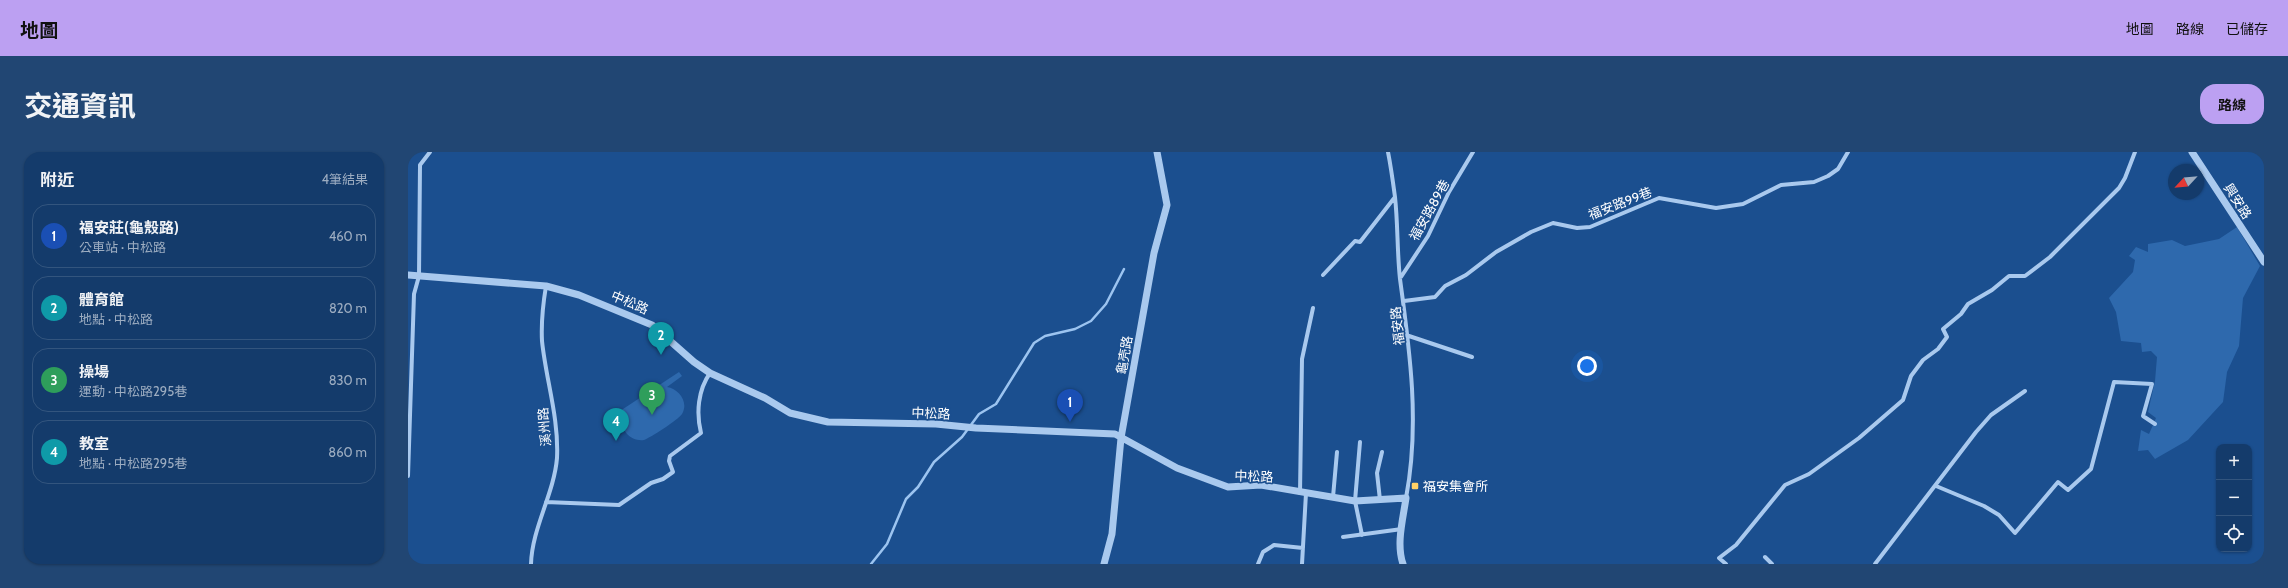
<!DOCTYPE html>
<html lang="zh-TW">
<head>
<meta charset="utf-8">
<style>
	:root { --surface:#143b6b; --page:#214673; --text:#f1f3f6; --muted:#9dadc1; --line:#33557e; --accent:#bca0f2 }
	body { margin:0; font-family:Cabin,"Noto Sans TC",sans-serif; background:var(--page); color:var(--text) }
	.controls { position:absolute; right:12px; bottom:12px; display:grid; overflow:hidden; border-radius:8px; box-shadow:0 1px 3px #0004 }
	.controls button { width:36px; height:36px; display:grid; place-items:center; padding:0; border:0; border-bottom:1px solid var(--line); background:var(--surface); color:var(--text); font:20px sans-serif }
	.compass { position:absolute; left:1760px; top:12px; width:36px; height:36px; border-radius:50%; background:var(--surface); box-shadow:0 1px 3px #0004; rotate:244deg }
	.you { position:absolute; left:1179px; top:214px; width:14px; height:14px; margin:-10px; border:3px solid #fff; border-radius:50%; background:#1a73e8; box-shadow:0 0 0 6px #1a73e833 }
	.badge { display:grid; place-items:center; width:26px; height:26px; border-radius:50%; background:var(--accent); color:#fff; font-size:13px; font-weight:700 }
	.pin { position:absolute; translate:-50% -33px; filter:drop-shadow(0 1px 2px #0008) }
	.pin::after { content:''; position:absolute; top:21px; width:14px; height:12px; background:inherit; clip-path:polygon(0 0,100% 0,50% 100%) }
	.list { margin:0; padding:0; list-style:none }
	h2 { display:flex; justify-content:space-between; align-items:center; height:52px; margin:0; padding:0 16px; font-size:17px }
	h2 small { font-size:13px; font-weight:400; color:var(--muted) }
	.list li { display:grid; grid-template-columns:26px 1fr auto; gap:12px; align-items:center; box-sizing:border-box; height:64px; margin:0 8px 8px; padding:0 8px; border:1px solid var(--line); border-radius:16px }
	.list b { display:block; font-size:15px; white-space:nowrap }
	.list p { margin:0; font-size:13px; white-space:nowrap; color:var(--muted) }
	.list em { font-size:13px; font-style:normal; color:var(--muted) }
	.icon { flex:none; width:22px; height:22px; fill:none; stroke:currentColor; stroke-width:2; stroke-linecap:round; stroke-linejoin:round }
	.map { position:relative; flex:none; width:1856px; height:412px; overflow:hidden; border-radius:16px }
	header { display:flex; align-items:center; gap:24px; box-sizing:border-box; height:56px; padding:0 20px; background:var(--accent); color:#111 }
	header strong { font-size:19px }
	nav { display:flex; gap:22px; margin-inline-start:auto; font-size:14px }
	.intro { display:flex; align-items:center; justify-content:space-between; box-sizing:border-box; height:96px; padding:0 24px }
	h1 { margin:0; font-size:28px }
	.button { padding:10px 18px; border-radius:16px; background:var(--accent); color:#111; font-size:14px; font-weight:700 }
	main { display:flex; gap:24px; padding:0 24px }
	aside { flex:1; background:var(--surface); border-radius:16px; box-shadow:0 1px 3px #0004 }
	.map>svg:first-child { display:block }
</style>
</head>
<body>
<header>
<strong>地圖</strong>
<nav><a>地圖</a><a>路線</a><a>已儲存</a></nav>
</header>
<div class="intro"><h1>交通資訊</h1><a class="button">路線</a></div>
<main>
<aside>
<h2>附近<small>4筆結果</small></h2>
<ul class="list">
<li><span class="badge" style="background:#1a4fb4">1</span><div><b>福安莊(龜殼路)</b><p>公車站 · 中松路</p></div><em>460 m</em></li>
<li><span class="badge" style="background:#0f9aa8">2</span><div><b>體育館</b><p>地點 · 中松路</p></div><em>820 m</em></li>
<li><span class="badge" style="background:#2e9e5b">3</span><div><b>操場</b><p>運動 · 中松路295巷</p></div><em>830 m</em></li>
<li><span class="badge" style="background:#0f9aa8">4</span><div><b>教室</b><p>地點 · 中松路295巷</p></div><em>860 m</em></li>
</ul>
</aside>
<div class="map">
<svg width="1856" height="412" viewBox="0 0 1856 412">
	<rect width="100%" height="100%" fill="#1b4f8f"/>
	<path fill="#2e69ad" d="M 1829,75 L 1852,114 L 1835,146 L 1831,194 L 1819,220 L 1815,250 L 1780,288 L 1747,307 L 1740,298 L 1730,299 L 1733,278 L 1741,282 L 1748,266 L 1740,260 L 1747,229 L 1749,205 L 1743,199 L 1734,200 L 1733,191 L 1713,189 L 1708,160 L 1701,146 L 1725,120 L 1727,108 L 1721,104 L 1728,95 L 1740,100 L 1740,92 L 1764,88 L 1777,94 L 1811,87 Z
		M 271,220 L 274,224 L 259,235 C 271,237 281,250 274,262 C 270,268 242,286 236,288 C 229,289 223,286 219,282 C 215,277 213,271 214,264 L 209,267 L 206,263 Z"/>
	<g fill="none" stroke-linecap="round" stroke-linejoin="round">
		<path stroke="#9cc4f0" stroke-width="2.5" d="M 463,412 L 479,392 L 498,347 L 510,335 L 526,310 L 554,285 L 571,262 L 588,252 L 626,191 L 637,184 L 667,177 L 683,169 L 698,152 L 716,117"/>
		<path stroke="#a9c9ee" stroke-width="4" d="M 980,0 C 983,15 985,30 987,45 C 990,72 989,100 992,127 C 1002,200 1012,273 998,346
			M 915,123 L 947,89 L 952,90 L 987,45
			M 993,125 L 1020,84 L 1041,40 L 1065,0
			M 996,149 L 1027,145 L 1037,134 L 1058,123 L 1088,100 L 1123,80 L 1145,71 L 1169,76 L 1182,75 L 1251,46 L 1308,56 L 1335,52 L 1373,33 L 1406,30 L 1420,24 L 1430,17 L 1440,0
			M 1001,184 L 1064,205
			M 952,290 L 947,349 L 954,383
			M 0,324 L 6,142 L 11,124 L 12,13 L 22,0
			M 1528,334 L 1576,354 L 1591,363 L 1607,381 L 1650,330 L 1660,338 L 1683,317 L 1706,230 L 1744,232 L 1735,264 L 1747,272
			M 892,341 L 894,207 L 905,156
			M 925,345 L 929,300
			M 972,348 L 969,321 L 974,300
			M 138,350 L 211,353 L 243,331 L 255,327 L 265,320 L 261,309 L 262,304 L 293,281 C 288,261 290,238 302,221
			M 935,385 L 994,377
			M 1357,405 L 1364,412
			M 123,412 C 124,376 146,342 149,306 C 151,266 138,228 134,189 C 133,170 135,152 138,134
			M 850,412 L 855,400 L 866,393 L 895,396
			M 894,412 L 898,341
			M 1318,412 L 1311,406 L 1328,393 L 1377,333 L 1401,322 L 1451,286 L 1495,248 L 1503,224 L 1515,208 L 1530,197 L 1539,185 L 1535,177 L 1553,162 L 1560,152 L 1584,138 L 1601,124 L 1617,124 L 1642,105 L 1711,36 L 1717,26 L 1727,0
			M 1467,412 L 1568,280 L 1583,263 L 1617,239"/>
		<path stroke="#a9c9ee" stroke-width="7" d="M 1784,0 L 1856,110
			M 0,123 L 138,134 L 171,143 L 244,173 L 286,210 L 302,221 L 357,246 L 382,261 L 420,270 L 528,272 L 568,276 L 707,282 L 769,316 L 820,335 L 853,333 L 947,349 L 998,346 C 995,367 988,392 995,412
			M 696,412 L 704,382 L 713,286 L 746,101 L 759,53 L 749,0"/>
	</g>
	<rect fill="#ffd166" stroke="#1b4f8f" stroke-width="1.5" x="1003" y="330" width="8" height="8" rx="2"/>
	<g text-anchor="middle" stroke-width="3.5" stroke-linejoin="round" paint-order="stroke">
		<g font-size="13" fill="#fff" stroke="#1b4f8f">
			<text transform="translate(1830 49) rotate(57)" y="5">興安路</text>
			<text transform="translate(1212 51) rotate(-21)" y="5">福安路99巷</text>
			<text transform="translate(1021 58) rotate(-61)" y="5">福安路89巷</text>
			<text transform="translate(222 150) rotate(23)" y="5">中松路</text>
			<text transform="translate(989 174) rotate(-96)" y="5">福安路</text>
			<text transform="translate(716 203) rotate(-80)" y="5">龜壳路</text>
			<text transform="translate(523 261) rotate(2)" y="5">中松路</text>
			<text transform="translate(136 275) rotate(-95)" y="5">溪州路</text>
			<text transform="translate(846 324) rotate(2)" y="5">中松路</text>
		</g>
		<g font-size="13" fill="#fff" stroke="#1b4f8f" text-anchor="start">
			<text x="1015" y="339">福安集會所</text>
		</g>
	</g>
</svg>
<div class="controls">
<button>+</button>
<button>−</button>
<button><svg class="icon" aria-label="locate" viewBox="0 0 24 24"><circle cx="12" cy="12" r="6"/><path d="M12 2v4M12 18v4M2 12h4M18 12h4"/></svg></button>
</div>
<svg class="compass" viewBox="-18 -18 36 36"><path d="M0-13l5 13h-10z" fill="#e53935"/><path d="M0 13l5-13h-10z" fill="#9dadc1"/></svg>
<div class="you"></div>
<div class="pin badge" style="left:662px;top:270px;background:#1a4fb4">1</div>
<div class="pin badge" style="left:253px;top:203px;background:#0f9aa8">2</div>
<div class="pin badge" style="left:244px;top:263px;background:#2e9e5b">3</div>
<div class="pin badge" style="left:208px;top:289px;background:#0f9aa8">4</div>
</div>
</main>
</body>
</html>
